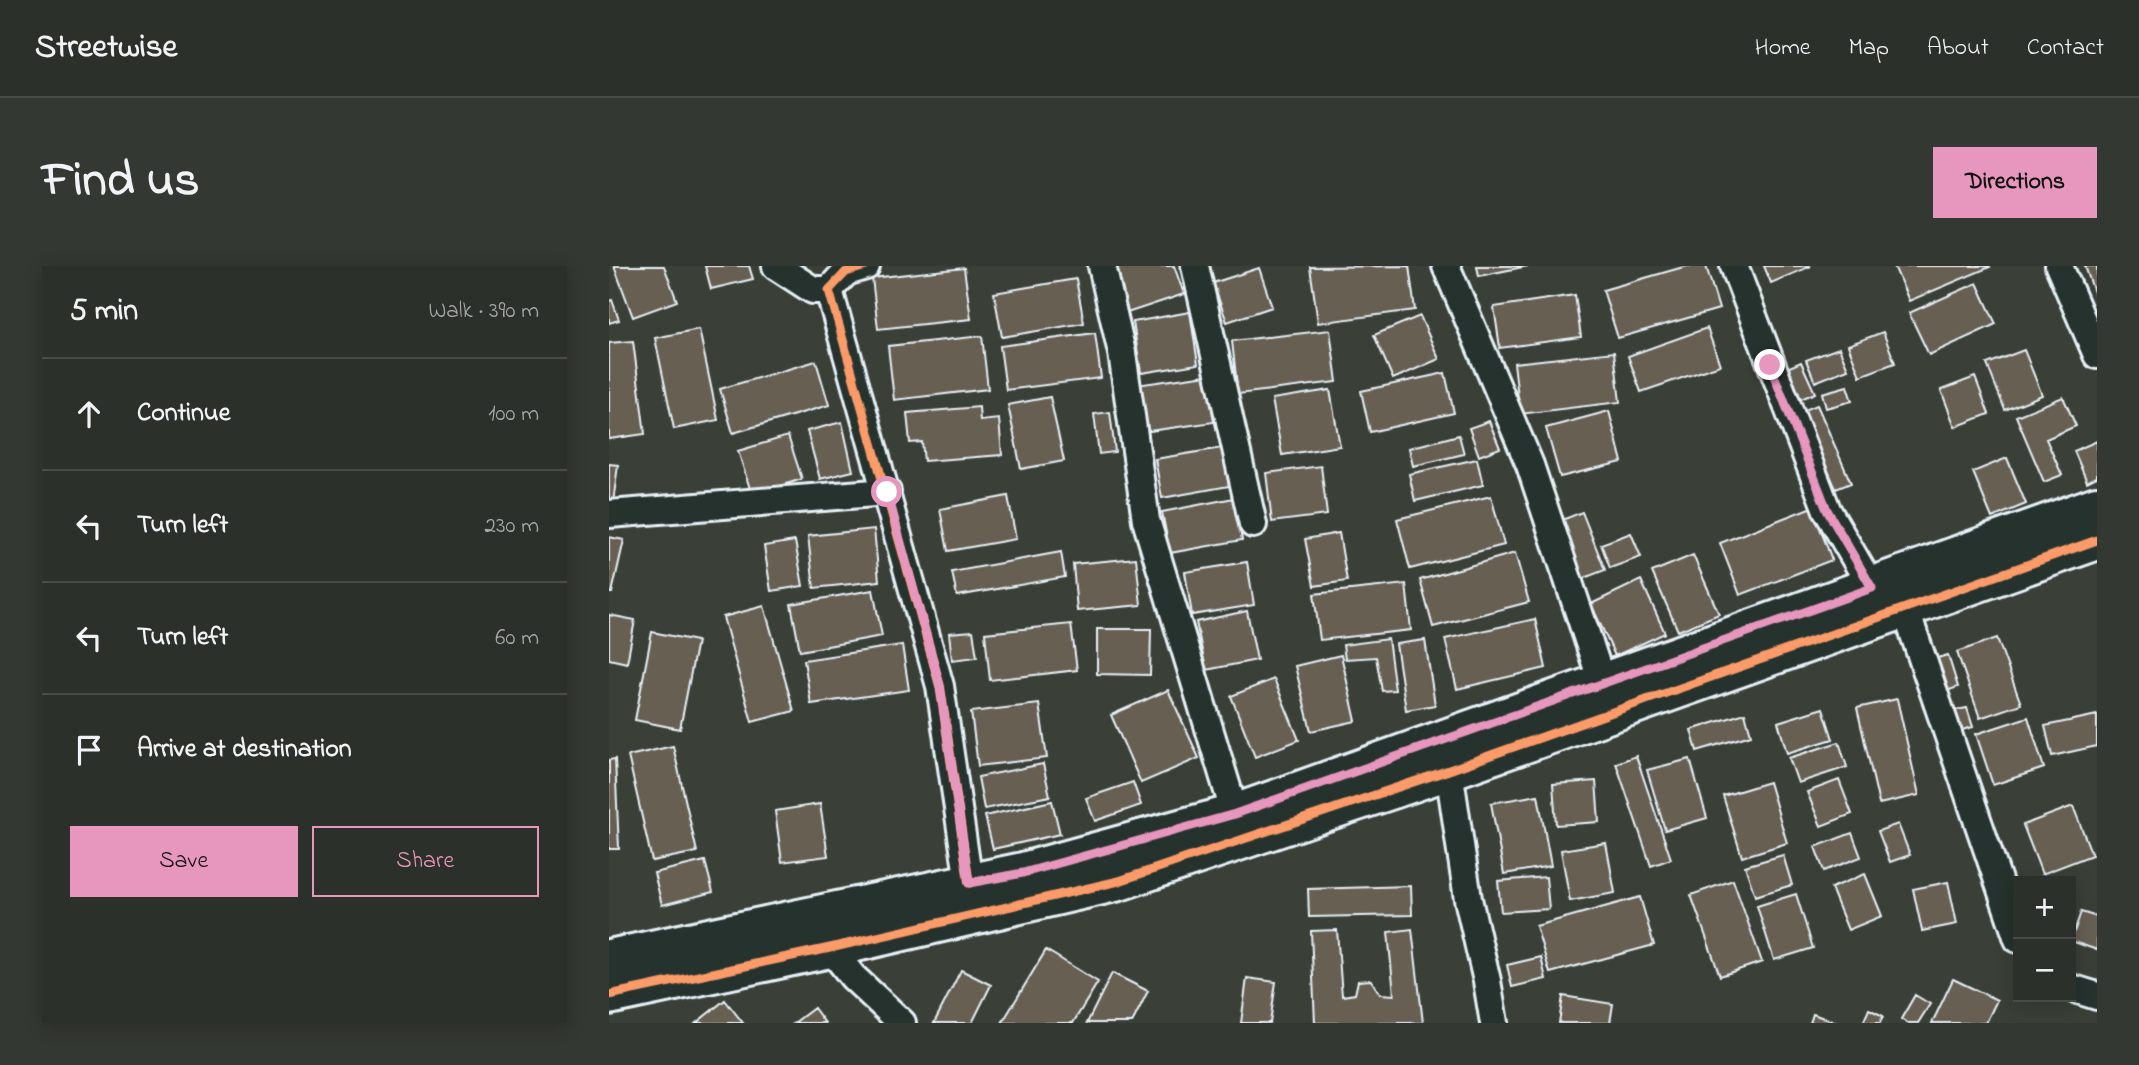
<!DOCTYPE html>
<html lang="en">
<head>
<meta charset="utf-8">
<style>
	:root { --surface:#2c302a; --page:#343832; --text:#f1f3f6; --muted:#a6a9a8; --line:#484b47; --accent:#e797bd }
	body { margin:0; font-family:"Indie Flower",sans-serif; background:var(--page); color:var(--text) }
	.controls { position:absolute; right:21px; bottom:21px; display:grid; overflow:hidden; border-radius:0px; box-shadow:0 4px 18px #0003 }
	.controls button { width:63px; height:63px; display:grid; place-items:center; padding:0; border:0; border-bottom:2px solid var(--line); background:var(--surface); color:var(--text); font:35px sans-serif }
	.stop { position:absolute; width:21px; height:21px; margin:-16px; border:5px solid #e797bd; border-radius:50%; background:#fff }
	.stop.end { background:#e797bd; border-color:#fff; box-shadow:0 2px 7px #0008 }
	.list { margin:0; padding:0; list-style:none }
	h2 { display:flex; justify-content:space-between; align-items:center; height:91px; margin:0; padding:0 28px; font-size:30px }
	h2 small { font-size:23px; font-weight:400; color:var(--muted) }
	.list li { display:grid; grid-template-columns:46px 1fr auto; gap:21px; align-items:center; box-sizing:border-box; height:112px; padding:0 28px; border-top:2px solid var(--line) }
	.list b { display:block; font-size:26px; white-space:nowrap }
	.list em { font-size:23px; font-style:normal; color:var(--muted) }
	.actions { display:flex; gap:14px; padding:21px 28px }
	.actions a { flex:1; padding:16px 0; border:2px solid var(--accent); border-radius:0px; text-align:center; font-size:24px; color:var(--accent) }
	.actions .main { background:var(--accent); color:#111 }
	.icon { flex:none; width:38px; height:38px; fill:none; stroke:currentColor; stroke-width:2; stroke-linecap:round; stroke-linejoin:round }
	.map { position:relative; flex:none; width:1488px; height:757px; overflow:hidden; border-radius:0px }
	header { display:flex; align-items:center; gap:42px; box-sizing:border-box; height:98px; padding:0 35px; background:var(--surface); border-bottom:2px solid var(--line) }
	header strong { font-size:33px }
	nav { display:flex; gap:38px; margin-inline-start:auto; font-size:24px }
	.intro { display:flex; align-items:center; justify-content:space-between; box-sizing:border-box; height:168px; padding:0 42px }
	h1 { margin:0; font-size:49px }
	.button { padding:18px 32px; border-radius:0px; background:var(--accent); color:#111; font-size:24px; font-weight:700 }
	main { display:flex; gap:42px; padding:0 42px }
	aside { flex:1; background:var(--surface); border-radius:0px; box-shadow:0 4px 18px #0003 }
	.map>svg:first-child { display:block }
</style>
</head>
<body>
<header>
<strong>Streetwise</strong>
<nav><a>Home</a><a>Map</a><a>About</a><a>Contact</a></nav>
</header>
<div class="intro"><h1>Find us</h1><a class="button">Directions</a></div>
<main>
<aside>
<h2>5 min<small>Walk · 390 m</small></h2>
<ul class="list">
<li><svg class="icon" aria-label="ahead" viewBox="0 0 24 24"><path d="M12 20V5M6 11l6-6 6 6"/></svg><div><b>Continue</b></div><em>100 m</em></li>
<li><svg class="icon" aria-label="left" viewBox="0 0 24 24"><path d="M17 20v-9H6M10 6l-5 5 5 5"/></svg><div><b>Turn left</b></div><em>230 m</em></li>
<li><svg class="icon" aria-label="left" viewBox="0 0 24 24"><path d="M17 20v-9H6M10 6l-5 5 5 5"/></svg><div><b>Turn left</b></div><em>60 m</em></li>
<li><svg class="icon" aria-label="arrive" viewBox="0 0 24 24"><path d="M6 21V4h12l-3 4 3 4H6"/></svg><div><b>Arrive at destination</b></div></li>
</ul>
<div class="actions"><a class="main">Save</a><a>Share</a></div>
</aside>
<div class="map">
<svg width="1488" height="757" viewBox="0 0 1488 757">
	<rect width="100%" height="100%" fill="#3a4038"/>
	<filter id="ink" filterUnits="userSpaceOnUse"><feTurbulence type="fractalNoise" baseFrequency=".0143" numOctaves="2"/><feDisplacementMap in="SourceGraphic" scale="14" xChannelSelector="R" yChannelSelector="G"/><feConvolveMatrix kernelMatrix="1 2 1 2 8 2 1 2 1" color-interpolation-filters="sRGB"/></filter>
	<g filter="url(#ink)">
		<path fill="#685e52" stroke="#e8f1f8" stroke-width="2" d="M 5,0 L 55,0 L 68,35 L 24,51 Z
			M 96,0 L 140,0 L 144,13 L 102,23 Z
			M 503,0 L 565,0 L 575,28 L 515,48 Z
			M 800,0 L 806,44 L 709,57 L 701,1 Z
			M 868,0 L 919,0 L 870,10 Z
			M 1078,0 L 1097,0 L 1110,43 L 1009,72 L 994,24 Z
			M 1155,0 L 1202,0 L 1162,17 Z
			M 1285,0 L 1380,0 L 1381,1 L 1300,35 Z
			M 1476,0 L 1488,0 L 1488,35 Z
			M 355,2 L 362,53 L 269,63 L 263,12 Z
			M 650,2 L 663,41 L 618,56 L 604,17 Z
			M 467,13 L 475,57 L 393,71 L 385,27 Z
			M 1368,17 L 1387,58 L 1320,89 L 1300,47 Z
			M 966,29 L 972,71 L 891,82 L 885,41 Z
			M 3,34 L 10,54 L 0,57 L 0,35 Z
			M 581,46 L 589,98 L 532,107 L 524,56 Z
			M 811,50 L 830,93 L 784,113 L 765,69 Z
			M 1098,62 L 1111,99 L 1032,126 L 1019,90 Z
			M 90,63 L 109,154 L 65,163 L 46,72 Z
			M 721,64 L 728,116 L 629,128 L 623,75 Z
			M 1274,66 L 1286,97 L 1251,110 L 1239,79 Z
			M 486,67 L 492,112 L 397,124 L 391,80 Z
			M 373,70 L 379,123 L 285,134 L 279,80 Z
			M 24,75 L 36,168 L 0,173 L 0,77 Z
			M 1230,82 L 1239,103 L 1206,116 L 1197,94 Z
			M 1415,84 L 1433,129 L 1396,144 L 1378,98 Z
			M 1005,86 L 1011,136 L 911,148 L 905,97 Z
			M 207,95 L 220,139 L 124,167 L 111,123 Z
			M 1192,96 L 1206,127 L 1192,133 L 1178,102 Z
			M 836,107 L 845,147 L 761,166 L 752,125 Z
			M 598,109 L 605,156 L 533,166 L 527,119 Z
			M 1366,111 L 1380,148 L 1346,161 L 1332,124 Z
			M 1238,120 L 1243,135 L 1217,142 L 1213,127 Z
			M 721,124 L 731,180 L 673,189 L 663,133 Z
			M 441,131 L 455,195 L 412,203 L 399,139 Z
			M 1454,131 L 1467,160 L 1437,173 L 1453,209 L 1435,216 L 1407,150 Z
			M 1208,139 L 1242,217 L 1227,223 L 1193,145 Z
			M 370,141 L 371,155 L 390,153 L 393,189 L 315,195 L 313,176 L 301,177 L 298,147 Z
			M 1000,145 L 1013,196 L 951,211 L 937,162 Z
			M 501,146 L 506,186 L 490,188 L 485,148 Z
			M 880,155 L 891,182 L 870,190 L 860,162 Z
			M 233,156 L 244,205 L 211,213 L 198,165 Z
			M 850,169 L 855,188 L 804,200 L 800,182 Z
			M 179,170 L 193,213 L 143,229 L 129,185 Z
			M 1488,175 L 1488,211 L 1478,216 L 1465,185 Z
			M 613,182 L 620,220 L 553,232 L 546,193 Z
			M 1398,192 L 1417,238 L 1383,252 L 1364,206 Z
			M 868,193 L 874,219 L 806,235 L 800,208 Z
			M 0,198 L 9,199 L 3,245 L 0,244 Z
			M 712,200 L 718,249 L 663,256 L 657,207 Z
			M 399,230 L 407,273 L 339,285 L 331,243 Z
			M 882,230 L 895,279 L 801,303 L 788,253 Z
			M 625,232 L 633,274 L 561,287 L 553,246 Z
			M 1203,241 L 1223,294 L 1131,329 L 1111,277 Z
			M 973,246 L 996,304 L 970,314 L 948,256 Z
			M 265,263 L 270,315 L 205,322 L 199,270 Z
			M 730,267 L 738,315 L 705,320 L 696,273 Z
			M 1022,267 L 1032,291 L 1001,302 L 992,278 Z
			M 0,271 L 15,274 L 3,327 L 0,327 Z
			M 186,275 L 194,320 L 162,325 L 155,280 Z
			M 452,286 L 456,311 L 348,330 L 343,306 Z
			M 906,287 L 920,336 L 824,361 L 811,314 Z
			M 1084,289 L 1110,348 L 1069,365 L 1043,306 Z
			M 527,292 L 532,339 L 468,345 L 464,298 Z
			M 638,296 L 645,339 L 583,349 L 576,306 Z
			M 1032,314 L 1056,367 L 1006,390 L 982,338 Z
			M 797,318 L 802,364 L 711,374 L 705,328 Z
			M 264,324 L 273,370 L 191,385 L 182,338 Z
			M 155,340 L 185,445 L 143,456 L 114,351 Z
			M 638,345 L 648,394 L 597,404 L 587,356 Z
			M 0,349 L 26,354 L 18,397 L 0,393 Z
			M 926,353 L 937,402 L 848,423 L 836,373 Z
			M 462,358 L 468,404 L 381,414 L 376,367 Z
			M 488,363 L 542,363 L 541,409 L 488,408 Z
			M 364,365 L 368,391 L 343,394 L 340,367 Z
			M 43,366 L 88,375 L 71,463 L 26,454 Z
			M 1388,372 L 1412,438 L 1371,452 L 1348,386 Z
			M 779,373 L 786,424 L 773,425 L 767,391 L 736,393 L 734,379 Z
			M 816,374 L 826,439 L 797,444 L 787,378 Z
			M 293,379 L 300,424 L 202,438 L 195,394 Z
			M 732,389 L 747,455 L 702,465 L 686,400 Z
			M 1339,389 L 1349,421 L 1335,426 L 1325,393 Z
			M 665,413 L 690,474 L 646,491 L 622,430 Z
			M 559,424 L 590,492 L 532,517 L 502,449 Z
			M 1288,433 L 1310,529 L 1270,538 L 1248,442 Z
			M 430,438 L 438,492 L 369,500 L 362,446 Z
			M 1214,442 L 1224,473 L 1178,487 L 1169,456 Z
			M 1358,442 L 1364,461 L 1349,465 L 1343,445 Z
			M 1136,447 L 1142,469 L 1088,485 L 1082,464 Z
			M 1488,449 L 1488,480 L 1443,490 L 1436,460 Z
			M 1419,451 L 1435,502 L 1384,519 L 1367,468 Z
			M 1230,476 L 1238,501 L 1189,517 L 1180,492 Z
			M 64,480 L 88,586 L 43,595 L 19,490 Z
			M 1027,490 L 1062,593 L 1042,600 L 1007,497 Z
			M 6,493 L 10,583 L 0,583 L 0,494 Z
			M 1081,493 L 1098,552 L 1056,564 L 1038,504 Z
			M 434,498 L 441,530 L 375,543 L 369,511 Z
			M 1230,514 L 1243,548 L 1212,560 L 1198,526 Z
			M 987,515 L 990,556 L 947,559 L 944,518 Z
			M 524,516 L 532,539 L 486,555 L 477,532 Z
			M 1160,516 L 1178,577 L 1133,591 L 1114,530 Z
			M 929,529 L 942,600 L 895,608 L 882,537 Z
			M 443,535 L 451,568 L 384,583 L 376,550 Z
			M 211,538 L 219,590 L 173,596 L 166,545 Z
			M 1464,540 L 1483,589 L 1433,608 L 1414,559 Z
			M 1289,558 L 1301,589 L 1281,596 L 1269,565 Z
			M 1243,567 L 1252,591 L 1215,605 L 1206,581 Z
			M 997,577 L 1006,627 L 961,635 L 952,584 Z
			M 1174,589 L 1183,619 L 1146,630 L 1136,600 Z
			M 96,595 L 104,626 L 53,639 L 45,607 Z
			M 1256,608 L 1273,650 L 1239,664 L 1222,622 Z
			M 937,611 L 940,643 L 892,646 L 889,615 Z
			M 1124,614 L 1153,696 L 1111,710 L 1082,629 Z
			M 1339,616 L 1348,658 L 1313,665 L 1304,623 Z
			M 802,620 L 803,649 L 700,651 L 699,623 Z
			M 1187,628 L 1204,682 L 1165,694 L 1148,640 Z
			M 1031,631 L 1045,679 L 941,707 L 927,660 Z
			M 1472,646 L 1488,651 L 1488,684 L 1462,675 Z
			M 803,663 L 814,757 L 706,757 L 702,665 L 728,664 L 733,730 L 746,728 L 749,715 L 762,714 L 771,728 L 785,729 L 779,666 Z
			M 437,684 L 489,716 L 464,757 L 393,757 Z
			M 932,691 L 937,713 L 903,721 L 898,699 Z
			M 352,704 L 382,719 L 363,757 L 325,757 Z
			M 503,707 L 539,725 L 523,757 L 478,757 Z
			M 638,712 L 667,716 L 661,757 L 632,757 Z
			M 1344,713 L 1388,734 L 1377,757 L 1323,757 Z
			M 1306,729 L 1321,738 L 1309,757 L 1299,757 L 1292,753 Z
			M 954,730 L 1004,738 L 1001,757 L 950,757 Z
			M 116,734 L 134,757 L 87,757 Z
			M 205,742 L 216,757 L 185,757 Z
			M 1260,743 L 1274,750 L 1271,757 L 1254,757 Z
			M 1204,748 L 1228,757 L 1201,757 Z"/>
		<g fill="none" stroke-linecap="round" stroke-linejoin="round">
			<g stroke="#e8f1f8" stroke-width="32">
				<path id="street" d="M 167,0 L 204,24 L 220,24
					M 257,0 L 237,6 L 220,24 L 331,420 L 360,617
					M 493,0 L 513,87 L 537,254 L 626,548
					M 586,0 L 644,258
					M 837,0 L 921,199 L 993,416
					M 1125,0 L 1218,244 L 1263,322
					M 1450,0 L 1488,89
					M 0,248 L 278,226
					M 1296,342 L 1409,673
					M 840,504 L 859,633 L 878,715 L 885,757
					M 221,682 L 244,711 L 293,757
					M 1462,722 L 1488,730"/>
			</g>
			<g stroke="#e8f1f8" stroke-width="44">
				<path id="secondary" d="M 0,693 L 414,606 L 626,548 L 1488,240
					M 0,729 L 221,682 L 510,615 L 840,504 L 1488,274"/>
			</g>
			<use href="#street" stroke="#26332d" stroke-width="26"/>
			<use href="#secondary" stroke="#26332d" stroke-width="38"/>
			<g stroke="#26332d" stroke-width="13">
				<path id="cycleway" d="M 257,0 L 237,6 L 220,24 L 331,420 L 360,617
					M 0,729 L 221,682 L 510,615 L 840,504 L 1488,274"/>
			</g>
			<use href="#cycleway" stroke="#fa9b69" stroke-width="9"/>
		</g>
	</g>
	<g fill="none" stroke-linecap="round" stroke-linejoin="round" filter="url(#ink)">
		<path stroke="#e797bd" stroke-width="9" d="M 278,226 L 331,420 L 360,617 L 414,607 L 626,548 L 1263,322 L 1218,244 L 1161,99"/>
	</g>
</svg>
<div class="controls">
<button>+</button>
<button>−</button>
</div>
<div class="stop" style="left:278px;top:226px"></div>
<div class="stop end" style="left:1161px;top:99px"></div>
</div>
</main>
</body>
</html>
